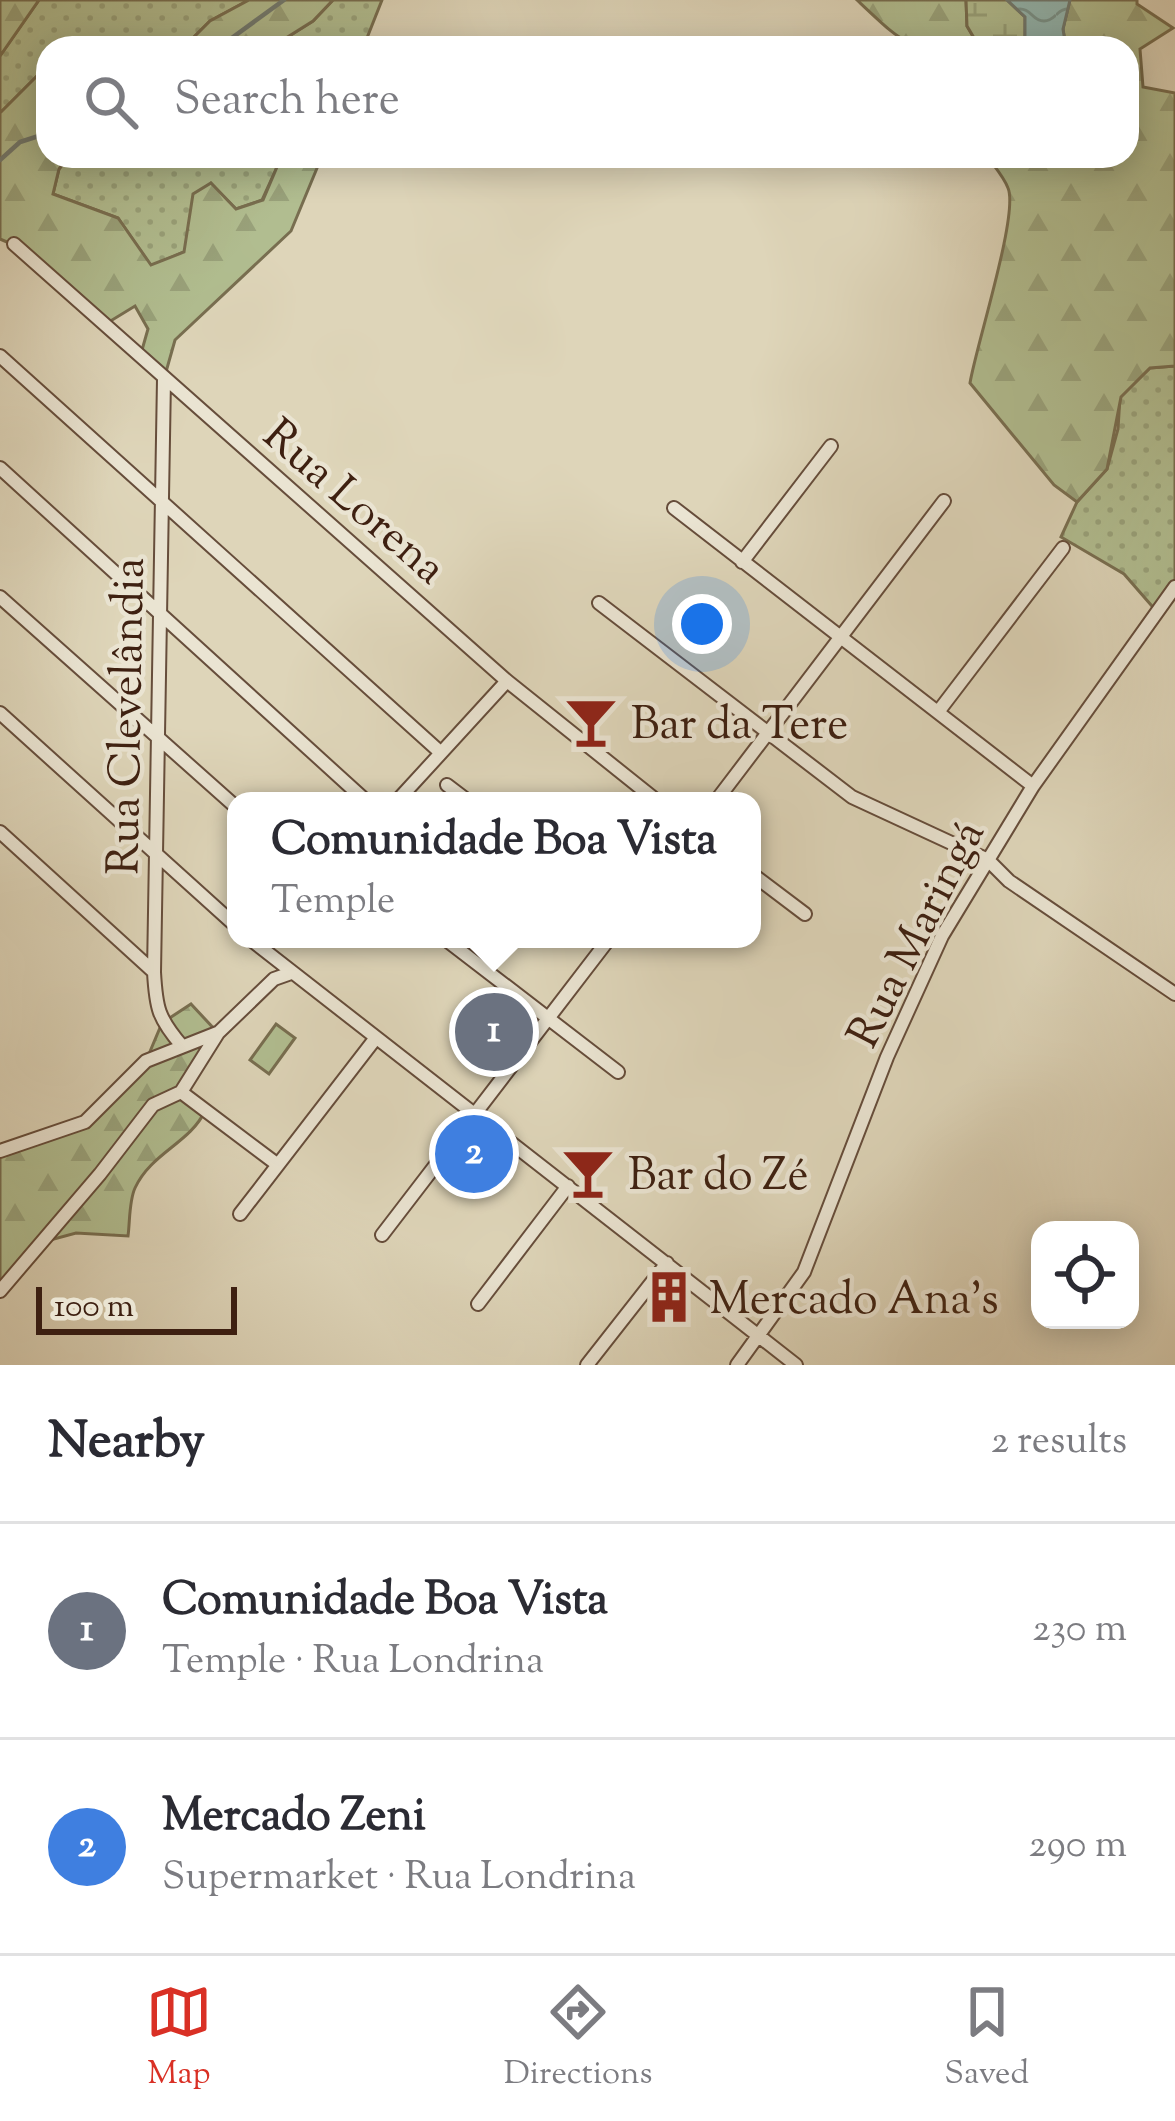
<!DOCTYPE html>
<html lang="en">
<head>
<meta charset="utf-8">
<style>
	:root { --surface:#fff; --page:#f7f7f7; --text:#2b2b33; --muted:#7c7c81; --line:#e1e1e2; --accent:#d93025 }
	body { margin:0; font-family:"Sorts Mill Goudy",serif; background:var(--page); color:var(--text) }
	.controls { position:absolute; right:36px; bottom:36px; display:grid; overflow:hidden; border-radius:24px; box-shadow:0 6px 30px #0003 }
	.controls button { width:108px; height:108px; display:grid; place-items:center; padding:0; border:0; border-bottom:3px solid var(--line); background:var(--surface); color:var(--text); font:60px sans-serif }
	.scale { position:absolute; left:36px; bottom:30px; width:201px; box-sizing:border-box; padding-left:12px; border:6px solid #3e2011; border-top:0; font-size:33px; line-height:42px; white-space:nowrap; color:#3e2011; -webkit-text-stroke:9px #eae4d2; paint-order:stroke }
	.you { position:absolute; left:702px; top:624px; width:42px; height:42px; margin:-30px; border:9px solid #fff; border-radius:50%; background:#1a73e8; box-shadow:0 0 0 18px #1a73e833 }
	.badge { display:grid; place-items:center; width:78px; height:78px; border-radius:50%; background:var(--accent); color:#fff; font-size:39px; font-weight:700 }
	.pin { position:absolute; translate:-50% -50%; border:6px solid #fff; box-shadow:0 3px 12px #0006 }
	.popup { position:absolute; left:227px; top:792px; width:534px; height:156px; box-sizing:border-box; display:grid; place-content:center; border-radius:24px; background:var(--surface); filter:drop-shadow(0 3px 9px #0005); font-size:39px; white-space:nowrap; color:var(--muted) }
	.popup b { font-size:45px; color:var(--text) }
	.popup::after { content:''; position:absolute; left:50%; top:100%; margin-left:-24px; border:24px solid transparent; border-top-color:var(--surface) }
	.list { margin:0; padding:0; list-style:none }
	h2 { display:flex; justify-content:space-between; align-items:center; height:156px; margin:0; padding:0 48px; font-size:51px }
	h2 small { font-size:39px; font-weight:400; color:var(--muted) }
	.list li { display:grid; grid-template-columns:78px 1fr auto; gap:36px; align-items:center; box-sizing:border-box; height:216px; padding:0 48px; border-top:3px solid var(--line) }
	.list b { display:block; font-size:45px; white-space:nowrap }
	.list p { margin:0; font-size:39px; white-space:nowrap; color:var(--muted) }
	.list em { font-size:39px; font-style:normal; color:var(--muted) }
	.icon { flex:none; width:66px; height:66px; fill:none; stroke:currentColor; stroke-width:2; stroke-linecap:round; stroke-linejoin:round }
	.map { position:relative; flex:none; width:1175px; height:1365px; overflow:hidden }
	.search { position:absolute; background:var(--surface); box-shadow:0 6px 30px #0003; left:36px; right:36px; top:36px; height:132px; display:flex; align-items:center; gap:30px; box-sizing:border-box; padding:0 42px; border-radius:36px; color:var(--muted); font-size:45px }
	.sheet { height:588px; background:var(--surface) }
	nav { display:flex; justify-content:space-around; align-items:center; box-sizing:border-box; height:168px; border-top:3px solid var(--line); background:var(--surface); font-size:33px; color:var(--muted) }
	nav a { display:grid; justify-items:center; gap:6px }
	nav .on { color:var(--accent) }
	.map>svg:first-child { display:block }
</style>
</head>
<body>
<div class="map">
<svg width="1175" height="1365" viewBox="0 0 1175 1365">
	<defs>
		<pattern id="grass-dots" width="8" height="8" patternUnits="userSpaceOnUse" patternTransform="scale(3)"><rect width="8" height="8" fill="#b1bd90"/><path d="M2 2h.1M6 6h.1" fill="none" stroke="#99a27b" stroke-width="1.8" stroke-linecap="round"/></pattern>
		<pattern id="forest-firs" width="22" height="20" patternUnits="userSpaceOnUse" patternTransform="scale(3)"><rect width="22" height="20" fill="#b1bd90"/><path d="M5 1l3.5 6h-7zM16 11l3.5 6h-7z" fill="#99a27b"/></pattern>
		<pattern id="wetland-marsh" width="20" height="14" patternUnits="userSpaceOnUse" patternTransform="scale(3)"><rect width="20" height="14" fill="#b1bd90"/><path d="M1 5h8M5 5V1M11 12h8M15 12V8" fill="none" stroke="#99a27b"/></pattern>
		<pattern id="water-waves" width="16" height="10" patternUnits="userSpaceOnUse" patternTransform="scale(3)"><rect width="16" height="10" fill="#93b8b2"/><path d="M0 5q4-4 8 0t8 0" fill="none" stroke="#79958f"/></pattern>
	</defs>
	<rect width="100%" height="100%" fill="#ded5b9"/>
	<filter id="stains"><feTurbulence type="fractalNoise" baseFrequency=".00167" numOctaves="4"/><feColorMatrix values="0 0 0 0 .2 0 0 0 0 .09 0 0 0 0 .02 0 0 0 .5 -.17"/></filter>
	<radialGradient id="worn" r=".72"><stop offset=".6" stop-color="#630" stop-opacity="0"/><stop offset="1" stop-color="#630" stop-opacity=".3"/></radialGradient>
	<path fill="url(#grass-dots)" stroke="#786e50" stroke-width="3" d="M 39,0 L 249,0 L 210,21 L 183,48 L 48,48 L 48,65 L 0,113 L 0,56 Z
		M 333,0 L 382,0 L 363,48 L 270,48 L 313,21 Z
		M 69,156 L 273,156 L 277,167 L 262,200 L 236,209 L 211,184 L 184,252 L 151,266 L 118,218 L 53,194 L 59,169 Z
		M 1175,366 L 1175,587 L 1158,613 L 1124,574 L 1061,537 L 1077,502 L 1107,469 L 1118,429 L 1120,397 L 1150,368 Z"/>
	<path fill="url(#forest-firs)" stroke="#786e50" stroke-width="3" d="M 0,0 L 39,0 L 0,56 Z
		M 249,0 L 333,0 L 313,21 L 270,48 L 183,48 L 210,21 Z
		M 857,0 L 966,0 L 967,26 L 980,48 C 906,48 911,51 857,0 Z
		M 1070,0 L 1137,0 L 1137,4 L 1173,28 L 1140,49 L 1143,87 L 1175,93 L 1175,366 L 1150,368 L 1121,397 L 1107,469 L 1077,502 L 1054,485 L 970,383 C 976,346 1019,214 1008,188 C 1004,177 994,166 987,156 L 1127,156 L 1127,48 L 1066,48 L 1063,29 Z
		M 48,65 L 48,156 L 69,156 L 59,169 L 53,194 L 118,218 L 151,265 L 184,252 L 193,194 L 211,183 L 236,209 L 263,200 L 277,167 L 273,156 L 322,156 L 291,231 L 175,340 L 164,379 L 140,357 L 148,329 L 135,306 L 104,325 L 14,245 L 0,239 L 0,113 Z
		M 191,1004 L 218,1033 L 181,1092 L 205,1111 C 190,1143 151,1153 135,1188 C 129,1201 130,1221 128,1236 L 76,1233 L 39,1243 L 0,1291 L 0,1151 L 85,1122 L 146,1061 L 162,1023 Z"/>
	<path fill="url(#wetland-marsh)" stroke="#786e50" stroke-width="3" d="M 966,0 L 1007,0 L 1025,17 L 1025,48 L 980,48 L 967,26 Z"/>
	<path fill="#b1bd90" stroke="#786e50" stroke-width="3" d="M 276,1024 L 295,1038 L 269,1074 L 250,1060 Z"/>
	<path fill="url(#water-waves)" stroke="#717b72" stroke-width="3" d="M 1007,0 L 1070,0 L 1063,29 L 1066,48 L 1025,48 L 1025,17 Z"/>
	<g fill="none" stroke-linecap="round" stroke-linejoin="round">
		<path stroke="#717b72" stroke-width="4.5" d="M 218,48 L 284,0
			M 0,160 L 20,142 L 48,133"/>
		<g stroke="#664d3b" stroke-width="16">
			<path id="street" d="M 14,244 L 507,681 L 657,801
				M 0,356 L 440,752
				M 164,379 L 154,972 C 156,1008 158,1018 182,1046
				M 0,468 L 366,801
				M 674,508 L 1033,786
				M 742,562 L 831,446
				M 0,597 L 236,807
				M 599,603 L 852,797 L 988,860 L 1009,881 L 1175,994
				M 938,712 L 1063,548
				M 0,713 L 236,926
				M 447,785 L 468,801
				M 397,801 L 507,681
				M 716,801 L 944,501
				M 0,832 L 154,972
				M 752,874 L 805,914
				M 250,939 L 796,1365
				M 445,939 L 618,1072
				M 181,1092 L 278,1165
				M 0,1151 L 85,1122 L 146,1061 L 217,1033
				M 240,1214 L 375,1039
				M 382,1235 L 609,939
				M 0,1291 L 100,1174 L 153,1105 L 181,1092 L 218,1033 L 274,979 L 291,973
				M 478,1304 L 568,1186
				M 587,1365 L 667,1263
				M 737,1365 L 804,1272 L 887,1057 L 942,936 L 1033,786 L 1175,587"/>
		</g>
		<use href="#street" stroke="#eae4d2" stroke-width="12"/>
	</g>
	<defs>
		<g id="bar-bare" transform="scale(4.14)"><path d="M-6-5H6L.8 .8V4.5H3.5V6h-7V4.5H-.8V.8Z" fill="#8f2418" stroke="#eae4d2" stroke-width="2.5" paint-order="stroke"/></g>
		<g id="building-bare" transform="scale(4.14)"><path d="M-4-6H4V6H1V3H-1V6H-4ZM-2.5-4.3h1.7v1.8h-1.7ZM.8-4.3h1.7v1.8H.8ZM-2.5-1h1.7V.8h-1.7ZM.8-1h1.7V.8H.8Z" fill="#8f2418" stroke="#eae4d2" stroke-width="2.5" paint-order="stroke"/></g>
	</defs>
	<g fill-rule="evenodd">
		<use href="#bar-bare" x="591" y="722"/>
		<use href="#bar-bare" x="588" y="1173"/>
		<use href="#building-bare" x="669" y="1297"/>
	</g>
	<g text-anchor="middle" stroke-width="9" stroke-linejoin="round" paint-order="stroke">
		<g font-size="45" fill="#3e2011" stroke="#eae4d2">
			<text transform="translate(356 500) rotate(41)" y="16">Rua Lorena</text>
			<text transform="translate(124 716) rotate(-89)" y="16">Rua Clevelândia</text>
			<text transform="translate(914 933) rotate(-63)" y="16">Rua Maringá</text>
		</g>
		<g font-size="45" fill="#3e2011" stroke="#eae4d2" text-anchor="start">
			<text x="631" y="738">Bar da Tere</text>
			<text x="628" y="1189">Bar do Zé</text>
			<text x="709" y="1313">Mercado Ana's</text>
		</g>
	</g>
	<rect width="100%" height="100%" filter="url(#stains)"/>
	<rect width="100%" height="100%" fill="url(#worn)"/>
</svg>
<div class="controls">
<button><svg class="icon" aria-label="locate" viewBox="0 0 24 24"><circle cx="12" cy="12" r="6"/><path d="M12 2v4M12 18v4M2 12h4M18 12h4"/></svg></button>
</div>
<div class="scale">100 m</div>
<div class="you"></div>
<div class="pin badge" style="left:494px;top:1032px;background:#6b7280">1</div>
<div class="popup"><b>Comunidade Boa Vista</b>Temple</div>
<div class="pin badge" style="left:474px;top:1154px;background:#3f7fe0">2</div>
<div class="search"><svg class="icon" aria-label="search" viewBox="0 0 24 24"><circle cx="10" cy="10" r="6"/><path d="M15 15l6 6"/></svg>Search here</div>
</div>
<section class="sheet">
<h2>Nearby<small>2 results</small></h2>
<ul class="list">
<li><span class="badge" style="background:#6b7280">1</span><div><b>Comunidade Boa Vista</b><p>Temple · Rua Londrina</p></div><em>230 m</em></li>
<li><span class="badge" style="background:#3f7fe0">2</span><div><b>Mercado Zeni</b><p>Supermarket · Rua Londrina</p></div><em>290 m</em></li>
</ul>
</section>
<nav>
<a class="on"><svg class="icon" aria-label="map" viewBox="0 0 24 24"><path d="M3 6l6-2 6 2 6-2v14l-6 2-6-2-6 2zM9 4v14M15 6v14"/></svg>Map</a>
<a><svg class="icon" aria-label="directions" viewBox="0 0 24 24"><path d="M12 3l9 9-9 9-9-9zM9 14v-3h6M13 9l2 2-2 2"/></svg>Directions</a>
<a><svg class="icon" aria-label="saved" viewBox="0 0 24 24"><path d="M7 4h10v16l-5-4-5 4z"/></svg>Saved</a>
</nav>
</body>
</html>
